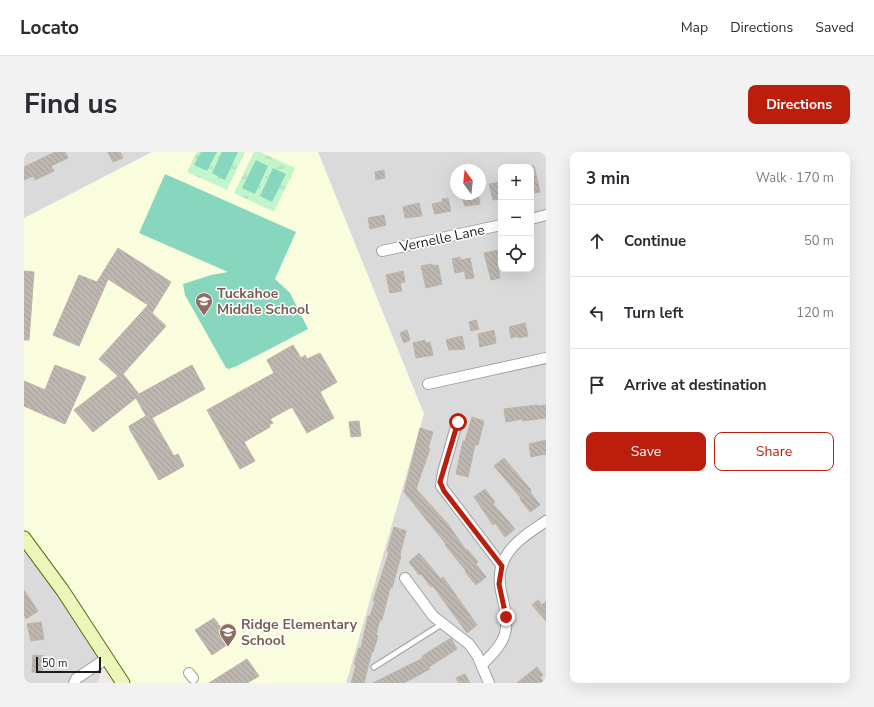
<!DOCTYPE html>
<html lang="en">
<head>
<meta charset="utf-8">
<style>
	:root { --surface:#fff; --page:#f2f2f3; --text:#2b2b33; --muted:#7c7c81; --line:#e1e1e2; --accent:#bc1e0e }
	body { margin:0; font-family:"Nunito Sans",sans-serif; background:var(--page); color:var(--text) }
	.controls { position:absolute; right:12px; top:12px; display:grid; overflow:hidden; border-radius:8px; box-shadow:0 4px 16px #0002 }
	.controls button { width:36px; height:36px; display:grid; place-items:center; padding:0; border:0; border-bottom:1px solid var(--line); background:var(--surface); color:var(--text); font:20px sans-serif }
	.compass { position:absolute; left:426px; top:12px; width:36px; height:36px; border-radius:50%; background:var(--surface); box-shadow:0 4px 16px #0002; rotate:345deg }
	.scale { position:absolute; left:12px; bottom:10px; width:65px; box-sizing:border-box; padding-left:4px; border:2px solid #1d1d1d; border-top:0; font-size:11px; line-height:14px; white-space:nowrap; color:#1d1d1d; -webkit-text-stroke:3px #fff; paint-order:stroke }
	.stop { position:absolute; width:12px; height:12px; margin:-9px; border:3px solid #bc1e0e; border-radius:50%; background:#fff }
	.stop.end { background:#bc1e0e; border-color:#fff; box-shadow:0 1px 4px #0008 }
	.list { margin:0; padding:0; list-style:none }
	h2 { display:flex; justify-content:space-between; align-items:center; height:52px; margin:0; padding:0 16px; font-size:17px }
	h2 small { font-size:13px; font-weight:400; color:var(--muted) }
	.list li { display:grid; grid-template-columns:26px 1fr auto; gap:12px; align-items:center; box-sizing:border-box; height:72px; padding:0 16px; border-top:1px solid var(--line) }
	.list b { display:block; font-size:15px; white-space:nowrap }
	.list em { font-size:13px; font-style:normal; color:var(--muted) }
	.actions { display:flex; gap:8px; padding:12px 16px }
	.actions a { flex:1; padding:9px 0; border:1px solid var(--accent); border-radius:8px; text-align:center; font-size:14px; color:var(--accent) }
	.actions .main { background:var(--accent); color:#fff }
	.icon { flex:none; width:22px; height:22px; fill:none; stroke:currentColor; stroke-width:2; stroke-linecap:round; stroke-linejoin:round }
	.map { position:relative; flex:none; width:522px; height:531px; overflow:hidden; border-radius:8px }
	header { display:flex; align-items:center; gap:24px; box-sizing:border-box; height:56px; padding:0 20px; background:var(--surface); border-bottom:1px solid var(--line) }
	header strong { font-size:19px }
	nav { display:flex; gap:22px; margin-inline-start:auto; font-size:14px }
	.intro { display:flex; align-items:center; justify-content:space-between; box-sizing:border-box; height:96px; padding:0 24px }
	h1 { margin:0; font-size:28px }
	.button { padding:10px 18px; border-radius:8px; background:var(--accent); color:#fff; font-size:14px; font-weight:700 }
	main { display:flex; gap:24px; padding:0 24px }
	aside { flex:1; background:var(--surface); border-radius:8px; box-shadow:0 4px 16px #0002 }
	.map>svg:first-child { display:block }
</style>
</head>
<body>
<header>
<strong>Locato</strong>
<nav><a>Map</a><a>Directions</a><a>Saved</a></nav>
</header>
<div class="intro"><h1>Find us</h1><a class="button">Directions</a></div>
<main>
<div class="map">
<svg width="522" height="531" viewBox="0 0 522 531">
	<defs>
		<pattern id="park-tufts" width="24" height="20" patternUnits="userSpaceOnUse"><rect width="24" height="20" fill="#c3f5cc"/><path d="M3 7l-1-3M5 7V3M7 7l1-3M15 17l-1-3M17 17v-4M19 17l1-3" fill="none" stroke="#a7d2af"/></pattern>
		<pattern id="building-back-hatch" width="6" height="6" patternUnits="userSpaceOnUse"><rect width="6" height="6" fill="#beb7b1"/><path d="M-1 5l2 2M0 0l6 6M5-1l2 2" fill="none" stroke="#a39d98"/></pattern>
	</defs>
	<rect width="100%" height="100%" fill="#eeebe4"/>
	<path fill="#dbdada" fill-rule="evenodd" d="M 0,0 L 522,0 L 522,531 L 99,531 L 82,507 L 73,531 L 0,531 ZM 477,15 L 507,15 L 507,117 L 477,117 ZM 432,18 L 456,18 L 456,42 L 432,42 Z"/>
	<path fill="#fafcde" d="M 128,0 L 294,0 L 400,262 L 322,531 L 98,531 L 0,377 L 0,66 Z"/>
	<path fill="url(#park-tufts)" d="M 173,0 L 221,0 L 203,38 L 163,20 Z
		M 230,0 L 236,0 L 271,16 L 250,60 L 210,41 Z"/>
	<path fill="#87d7bf" d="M 177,0 L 193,0 L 183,19 L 170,13 Z
		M 198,0 L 214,0 L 201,28 L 188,21 Z
		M 232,8 L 244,14 L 231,42 L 218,36 Z
		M 249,16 L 262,22 L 248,50 L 236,44 Z
		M 141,22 L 272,80 L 251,127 L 266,141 L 284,177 L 213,214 L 205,217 L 202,216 L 161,143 L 159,132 L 187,123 L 204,120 L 115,81 Z"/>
	<path fill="url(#building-back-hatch)" stroke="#beb3a7" d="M 31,0 L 41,0 L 44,6 L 27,14 L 30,19 L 11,28 L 9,24 L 0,28 L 0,15 Z
		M 84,0 L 96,0 L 99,6 L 89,10 Z
		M 507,14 L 510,14 L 516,40 L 508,41 Z
		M 360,18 L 361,26 L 352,28 L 351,20 Z
		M 476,30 L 477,47 L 469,48 L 465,32 Z
		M 437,42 L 454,42 L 456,52 L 441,54 Z
		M 424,46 L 427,59 L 411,62 L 408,52 L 418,50 L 418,47 Z
		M 395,51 L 398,64 L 381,66 L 379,55 Z
		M 360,63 L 362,73 L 346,77 L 344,66 Z
		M 94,96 L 147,130 L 128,161 L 142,174 L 99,222 L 115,242 L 168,213 L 181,237 L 128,266 L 150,304 L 154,302 L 160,314 L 135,328 L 106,278 L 105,274 L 122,264 L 112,246 L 69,280 L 50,258 L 94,224 L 75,207 L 124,153 L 84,127 L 55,194 L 29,183 L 55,123 L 73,130 Z
		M 476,98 L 477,108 L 473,109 L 476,126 L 467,128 L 460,101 Z
		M 436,105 L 437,108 L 446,106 L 450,126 L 442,127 L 440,119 L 431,121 L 428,107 Z
		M 408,112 L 408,114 L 414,113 L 418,132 L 402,136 L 397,114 Z
		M 0,119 L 10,120 L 5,188 L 0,188 Z
		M 379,119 L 381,130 L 376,131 L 378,139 L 366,141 L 362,123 Z
		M 452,168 L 455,177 L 447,179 L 445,170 Z
		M 501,171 L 504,184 L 494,186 L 494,184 L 487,186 L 485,175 Z
		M 383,178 L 386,188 L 380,191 L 376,181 Z
		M 470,178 L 472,191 L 456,195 L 454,182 Z
		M 438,184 L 441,197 L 425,198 L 422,188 Z
		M 401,188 L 401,191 L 406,190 L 409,203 L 392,206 L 389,191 Z
		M 269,193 L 277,206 L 281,203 L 283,207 L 296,201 L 313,230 L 296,240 L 310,266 L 283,281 L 268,255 L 246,267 L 249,271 L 245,273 L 246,275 L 220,290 L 231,309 L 216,317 L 183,258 L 250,221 L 243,208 Z
		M 31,213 L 62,225 L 41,272 L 0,254 L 0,229 L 21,238 Z
		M 513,253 L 513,254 L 522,253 L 522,266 L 499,269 L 498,267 L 482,270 L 480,257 Z
		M 448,265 L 460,269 L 454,293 L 451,293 L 444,325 L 432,322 L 439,289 L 441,289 Z
		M 335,269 L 337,284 L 327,285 L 325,270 Z
		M 396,276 L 409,280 L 404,296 L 406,297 L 392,337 L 423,371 L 442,398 L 443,397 L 454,410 L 452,412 L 462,425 L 452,433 L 441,420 L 442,419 L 421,393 L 422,392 L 380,340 Z
		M 522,288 L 522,302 L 507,305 L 505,292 Z
		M 480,306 L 507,338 L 506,340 L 516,353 L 506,360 L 496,347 L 497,346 L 470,314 Z
		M 461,337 L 471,350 L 469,352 L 491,377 L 481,385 L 471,371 L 469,373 L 450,345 Z
		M 370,375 L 382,379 L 376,403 L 377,404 L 368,436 L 366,436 L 358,468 L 356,468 L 352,483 L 354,484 L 349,500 L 348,499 L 340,531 L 327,531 L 332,513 L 330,512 L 335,496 L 337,496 L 344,464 L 346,464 L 351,449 L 349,449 L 365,400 L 363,399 Z
		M 395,401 L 417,427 L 419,425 L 453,473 L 443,481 L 409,434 L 407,435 L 397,422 L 395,423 L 385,410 Z
		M 0,438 L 14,459 L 2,467 L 0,462 Z
		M 514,448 L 518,453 L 522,449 L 522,469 L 508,453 Z
		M 190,466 L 207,490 L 188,503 L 171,478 Z
		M 17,470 L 20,487 L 7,489 L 3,472 Z
		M 427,486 L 433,497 L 405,515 L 406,517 L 380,531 L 349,531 L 399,506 L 398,504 Z
		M 9,503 L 20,504 L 18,521 L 8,520 Z
		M 223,507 L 235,524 L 223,531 L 185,531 Z
		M 513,515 L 519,523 L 516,525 L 520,531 L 493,531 Z
		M 441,522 L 446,531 L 435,531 L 432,526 Z"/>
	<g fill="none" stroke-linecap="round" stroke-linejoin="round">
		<g stroke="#a1a1a1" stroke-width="7">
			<path id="lane" d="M 350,515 L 418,472"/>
		</g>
		<g stroke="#a1a1a1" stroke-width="12">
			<path id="street" d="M 507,67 L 522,63
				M 358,99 L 477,73
				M 404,232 L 522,206
				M 433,271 L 419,320 L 417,334 L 478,414
				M 381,426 L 409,464 L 445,492 L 453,503 L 465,531
				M 458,513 C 467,503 478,494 481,481 C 488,455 466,433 481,406 C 489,390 508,379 522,369
				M 165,521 L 169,526
				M 50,531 L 52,527 L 83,506"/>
		</g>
		<g stroke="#596c0d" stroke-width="15">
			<path id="secondary" d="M 0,386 L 39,439 L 99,531"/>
		</g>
		<use href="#lane" stroke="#fff" stroke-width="5"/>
		<use href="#street" stroke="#fff" stroke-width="10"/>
		<use href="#secondary" stroke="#edf5bb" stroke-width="13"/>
	</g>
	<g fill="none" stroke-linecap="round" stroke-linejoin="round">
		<path stroke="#bc1e0e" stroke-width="5" d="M 434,270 L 416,330 L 420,339 L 478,414 L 475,432 L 482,465"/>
	</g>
	<defs>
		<g id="school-pin" transform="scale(0.9)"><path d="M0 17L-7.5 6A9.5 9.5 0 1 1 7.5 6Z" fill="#8d6e63" stroke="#fff"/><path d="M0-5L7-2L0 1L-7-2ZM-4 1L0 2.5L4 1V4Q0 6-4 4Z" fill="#fff"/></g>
	</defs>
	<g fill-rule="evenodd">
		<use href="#school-pin" x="180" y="149"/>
		<use href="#school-pin" x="204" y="480"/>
	</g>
	<g text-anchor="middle" stroke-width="3" stroke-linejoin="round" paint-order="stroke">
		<g font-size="14" fill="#1d1d1d" stroke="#fff">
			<text transform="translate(418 86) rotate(-12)" y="5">Vernelle Lane</text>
		</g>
		<g font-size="14" font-weight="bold" fill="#785e54" stroke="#fff" text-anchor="start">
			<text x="193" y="146">Tuckahoe<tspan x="193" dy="16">Middle School</tspan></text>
			<text x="217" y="477">Ridge Elementary<tspan x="217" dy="16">School</tspan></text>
		</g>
	</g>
</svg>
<div class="controls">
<button>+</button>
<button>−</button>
<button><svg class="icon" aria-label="locate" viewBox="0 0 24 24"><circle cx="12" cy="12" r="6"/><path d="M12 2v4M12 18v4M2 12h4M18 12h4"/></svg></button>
</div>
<svg class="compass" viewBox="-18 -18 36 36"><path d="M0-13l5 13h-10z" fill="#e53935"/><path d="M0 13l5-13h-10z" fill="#7c7c81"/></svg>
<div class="scale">50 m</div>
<div class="stop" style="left:434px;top:270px"></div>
<div class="stop end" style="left:482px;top:465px"></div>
</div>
<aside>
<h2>3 min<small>Walk · 170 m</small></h2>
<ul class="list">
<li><svg class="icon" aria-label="ahead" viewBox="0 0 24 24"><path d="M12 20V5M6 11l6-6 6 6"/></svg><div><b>Continue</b></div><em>50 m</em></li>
<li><svg class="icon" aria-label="left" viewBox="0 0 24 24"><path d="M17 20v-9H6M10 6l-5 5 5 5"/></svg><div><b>Turn left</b></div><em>120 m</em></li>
<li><svg class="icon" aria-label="arrive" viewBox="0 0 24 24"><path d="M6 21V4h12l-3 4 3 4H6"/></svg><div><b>Arrive at destination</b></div></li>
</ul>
<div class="actions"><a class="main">Save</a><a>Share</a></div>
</aside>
</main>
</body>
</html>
